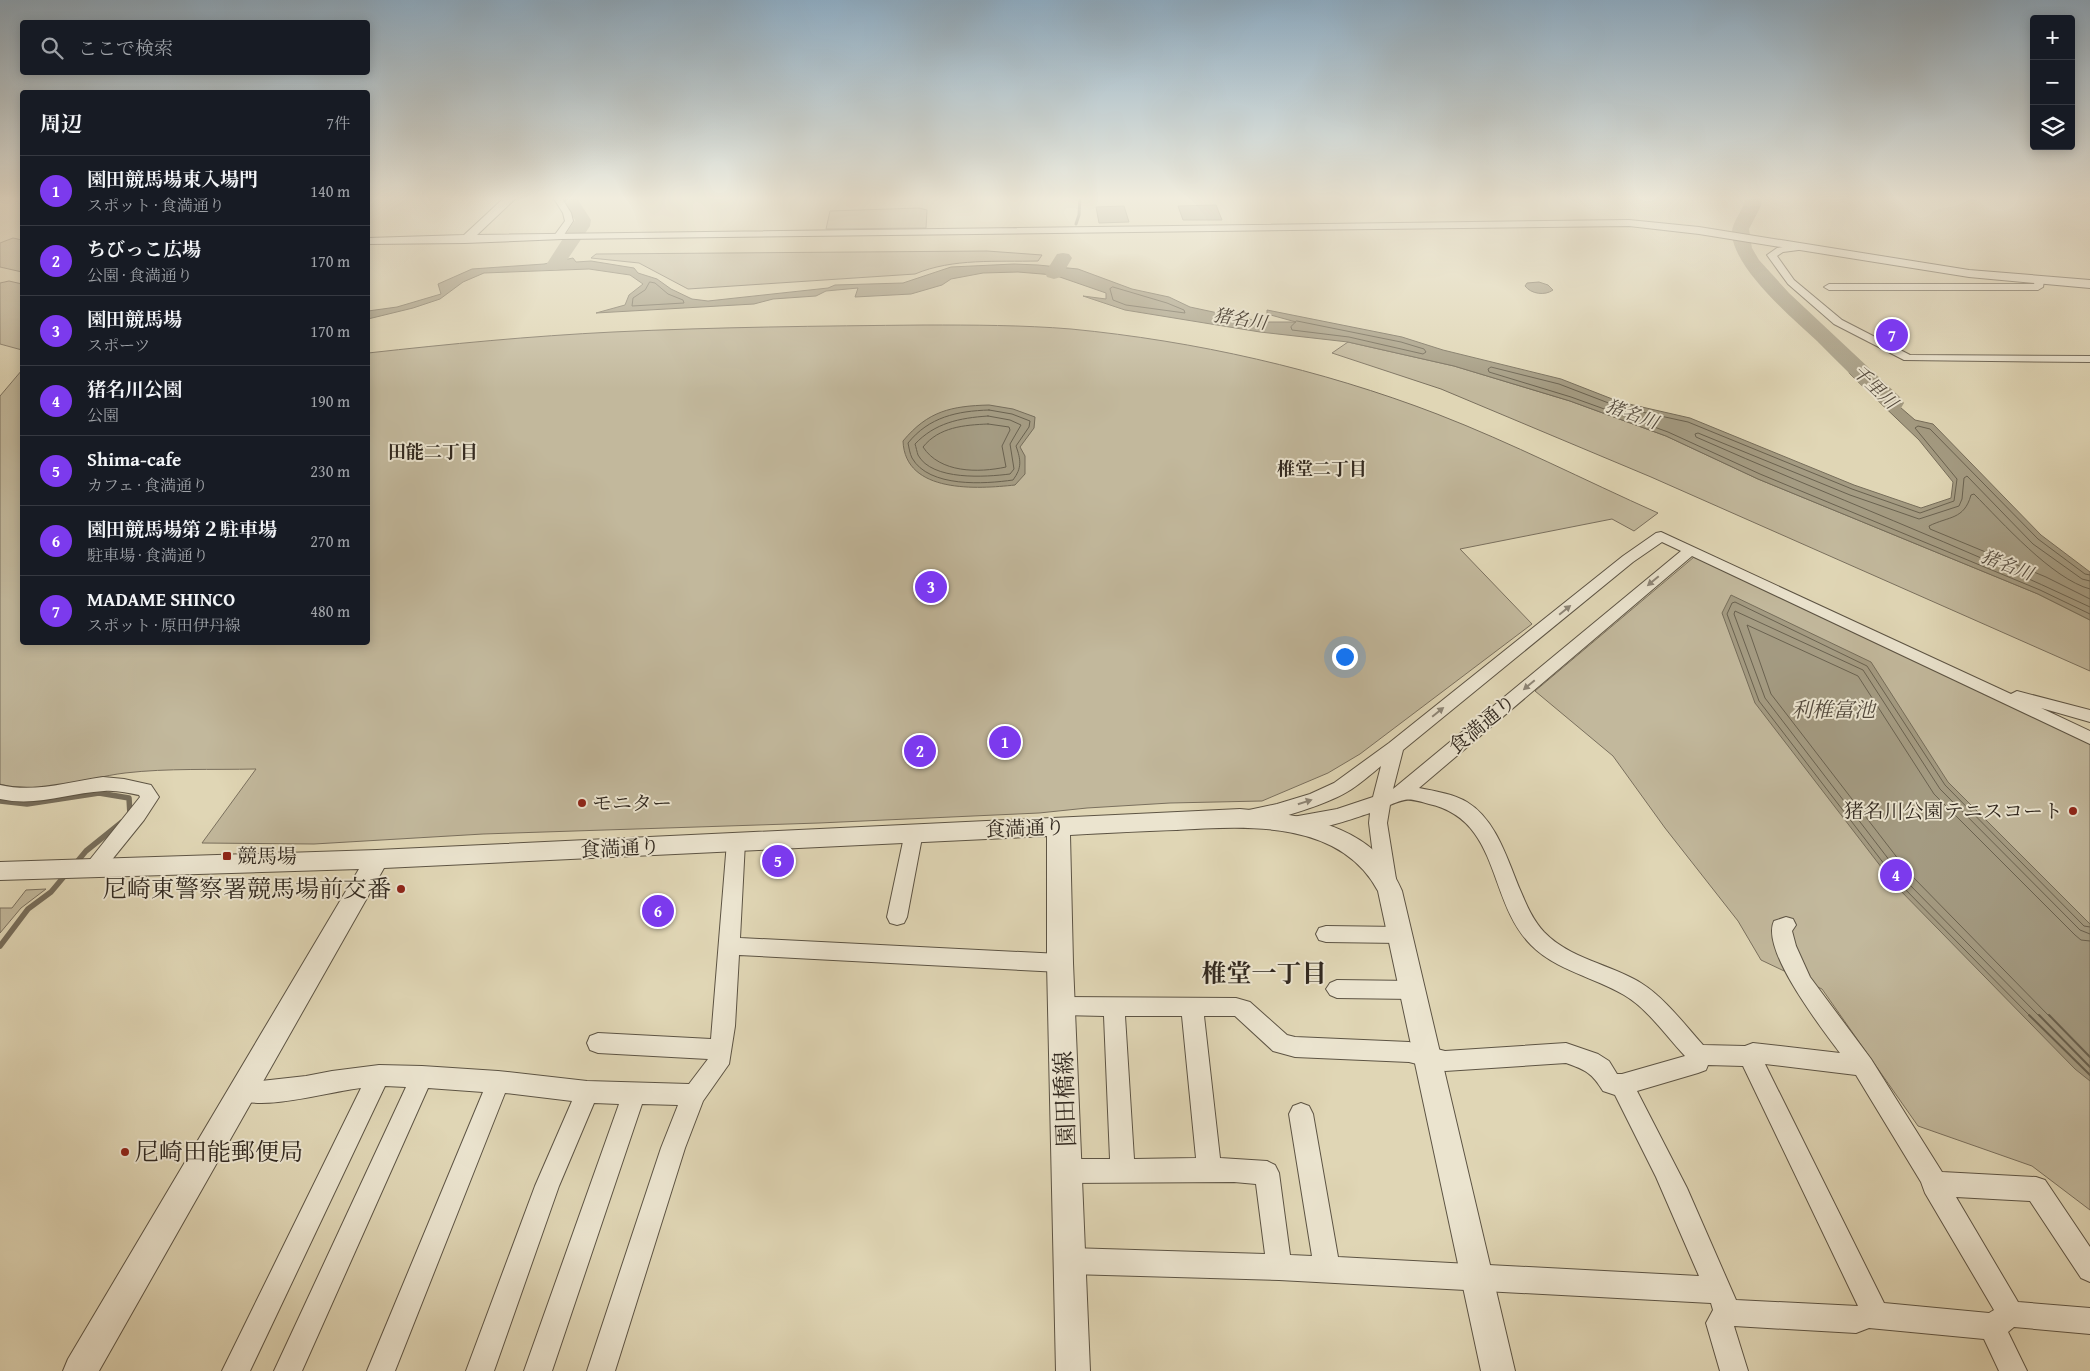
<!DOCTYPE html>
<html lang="ja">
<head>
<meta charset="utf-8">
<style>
	:root { --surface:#171b24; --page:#242831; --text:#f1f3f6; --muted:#9ea1a6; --line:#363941; --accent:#7c3aed }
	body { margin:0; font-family:"Gentium Book Plus","Noto Serif JP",serif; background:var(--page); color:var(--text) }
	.controls { position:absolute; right:15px; top:15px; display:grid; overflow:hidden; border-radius:5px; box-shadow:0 2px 12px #0003 }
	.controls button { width:45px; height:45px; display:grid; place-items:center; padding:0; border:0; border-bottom:1px solid var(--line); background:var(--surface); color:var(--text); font:25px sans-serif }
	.you { position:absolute; left:1344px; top:656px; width:18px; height:18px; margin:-12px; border:4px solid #fff; border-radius:50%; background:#1a73e8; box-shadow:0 0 0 8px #1a73e833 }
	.badge { display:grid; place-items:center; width:32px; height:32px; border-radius:50%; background:var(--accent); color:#fff; font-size:16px; font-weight:700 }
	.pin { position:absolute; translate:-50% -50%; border:2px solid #fff; box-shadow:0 1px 5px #0006 }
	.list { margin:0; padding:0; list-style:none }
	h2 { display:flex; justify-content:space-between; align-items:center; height:65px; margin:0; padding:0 20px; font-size:21px }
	h2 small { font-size:16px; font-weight:400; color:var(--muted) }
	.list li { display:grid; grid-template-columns:32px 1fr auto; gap:15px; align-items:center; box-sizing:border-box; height:70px; padding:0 20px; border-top:1px solid var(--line) }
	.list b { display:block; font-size:19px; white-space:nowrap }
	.list p { margin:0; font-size:16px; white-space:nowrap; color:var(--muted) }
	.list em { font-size:16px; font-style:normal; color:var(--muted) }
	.icon { flex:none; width:28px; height:28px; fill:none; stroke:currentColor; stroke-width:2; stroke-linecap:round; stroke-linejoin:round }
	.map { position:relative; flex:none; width:2090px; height:1371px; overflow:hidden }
	.search { position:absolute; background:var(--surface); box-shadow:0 2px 12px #0003; left:20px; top:20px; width:350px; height:55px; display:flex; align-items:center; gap:12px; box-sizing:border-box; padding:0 18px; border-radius:5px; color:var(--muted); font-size:19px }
	.panel { position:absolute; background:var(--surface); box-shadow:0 2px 12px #0003; left:20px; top:90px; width:350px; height:555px; border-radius:5px }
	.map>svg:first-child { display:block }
</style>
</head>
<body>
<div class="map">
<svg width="2090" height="1371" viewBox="0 0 2090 1371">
	<rect width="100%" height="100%" fill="#e0d6b5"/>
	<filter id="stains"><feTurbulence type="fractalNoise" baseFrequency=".004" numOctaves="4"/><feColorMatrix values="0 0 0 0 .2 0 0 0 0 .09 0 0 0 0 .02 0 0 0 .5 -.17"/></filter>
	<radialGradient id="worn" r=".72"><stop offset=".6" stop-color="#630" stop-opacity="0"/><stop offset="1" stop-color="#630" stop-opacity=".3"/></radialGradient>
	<path fill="#c2b89c" stroke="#7a705e" d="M 919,208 L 927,210 L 926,228 L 826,229 L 830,211 Z
		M 13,238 L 22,240 L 22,272 L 0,267 L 0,243 Z
		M 987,251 L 1042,255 L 1038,261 C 997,262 953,258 915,274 L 688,289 L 639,263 L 591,258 L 596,254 Z
		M 9,281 L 22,284 L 22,350 L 0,344 L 0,283 Z
		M 924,325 C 973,325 1022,325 1071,329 C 1195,341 1320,369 1437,414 C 1512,443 1584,480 1658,513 L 1634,531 L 1612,519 L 1460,549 L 1532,624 L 1360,754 L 1328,773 L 1262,801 L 1170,803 L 1087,808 L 1039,813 L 819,823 L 483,834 L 314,844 L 202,843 L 256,769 C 212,770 168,768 125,773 C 83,778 42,798 0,784 L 0,396 L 22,370 L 22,642 L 368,642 L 368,353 C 449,344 531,336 613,332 C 717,327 821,326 924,325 Z
		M 1348,342 L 1454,366 L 1570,401 L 1666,436 L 1758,479 L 2038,594 L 2090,620 L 2090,671 L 1651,477 L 1441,389 L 1332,353 Z
		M 1694,557 L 2090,744 L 2090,1210 L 2032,1166 L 1918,1126 L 1822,989 L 1761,960 L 1738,921 L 1665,828 L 1613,756 L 1535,691 Z
		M 46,889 L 21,908 L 0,933 L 0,908 L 12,908 L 26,890 Z"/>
	<path fill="#a49b82" stroke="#766d5a" d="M 1216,205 L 1222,220 L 1183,220 L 1178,206 Z
		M 1124,206 L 1129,222 L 1099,223 L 1096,207 Z
		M 573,258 L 576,262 L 591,261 L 634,268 L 638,273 L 657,279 L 671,289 L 692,299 L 708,301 L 828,288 L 835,285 L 903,283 L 951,267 L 1014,264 L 1038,265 L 1078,269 L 1132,289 L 1169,297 L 1190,307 L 1218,313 L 1235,314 L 1258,322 L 1296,322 L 1267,314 L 1267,310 L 1402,337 L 1443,350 L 1561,379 L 1620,402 L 1690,418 L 1854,485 L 1921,508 L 1951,498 L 1953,482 L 1919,440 L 1850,374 L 1841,356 L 1915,420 L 1933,424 L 2041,535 L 2090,572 L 2090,620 L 2038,594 L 1758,479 L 1666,436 L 1570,401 L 1454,366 L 1348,342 L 1260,332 L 1125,310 L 1083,296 L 1106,299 L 1106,293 L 1054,275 L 1018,272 L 983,273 L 951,279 L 942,285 L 911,294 L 855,297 L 858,288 L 826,291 L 816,296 L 773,299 L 754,304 L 596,313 L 625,305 L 629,295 L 643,284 L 630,275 L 589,269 L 484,273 L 463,282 L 440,299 L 413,308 L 368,319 L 368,311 L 397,307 L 441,294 L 438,284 L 472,269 L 544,264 Z
		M 1539,282 L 1548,285 L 1553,290 C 1545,296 1531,294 1525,286 L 1527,283 Z
		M 989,405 L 1013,409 L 1035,417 L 1034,428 L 1020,447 L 1025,456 L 1025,474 L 1015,485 C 978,489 905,494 903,441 C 928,411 951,406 989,405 Z
		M 1731,595 L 1871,662 L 1948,782 L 2090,924 L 2090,1081 L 2075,1069 L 1895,885 L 1755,703 L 1722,613 Z"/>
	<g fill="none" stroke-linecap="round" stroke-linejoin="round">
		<path stroke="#6a6250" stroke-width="1" d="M 650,282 L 655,283 L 668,294 L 683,300 L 684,303 L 632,306 L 633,298 L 645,290 Z
			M 1113,287 L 1167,303 L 1184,310 L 1185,313 L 1126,305 L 1113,300 L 1110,289 Z
			M 1297,321 L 1401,342 L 1424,349 L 1426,352 L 1423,354 L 1349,337 L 1292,330 L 1291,327 Z
			M 989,410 L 1012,414 L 1030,421 L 1029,427 L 1016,446 C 1021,460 1022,468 1013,480 C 985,484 929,488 912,458 C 910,454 909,448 908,443 C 929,417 957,411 989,410 Z
			M 988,416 L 1010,420 L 1021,425 L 1010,444 L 1014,469 L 1010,474 C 986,477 932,481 918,455 C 917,452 916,447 915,444 C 935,423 959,418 988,416 Z
			M 988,424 L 1009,427 L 1010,430 L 1002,446 L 1006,467 C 978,473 940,473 923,447 C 939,427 964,425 988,424 Z
			M 2090,575 L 2085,574 L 2038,539 L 1930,429 L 1918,426 L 1915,428 L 1957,479 L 1954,501 L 1920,513 L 1852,489 L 1688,422 L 1619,407 L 1559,384 L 1491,367 L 1488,369 L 1489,372 L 1571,397 L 1668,432 L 1760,474 L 2040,590 L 2090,614
			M 2090,581 L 2082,579 L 2033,544 L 1967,476 L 1964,478 L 1962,499 L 1959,506 L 1919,519 L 1850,495 L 1698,433 L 1695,434 L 1696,437 C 1827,495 1961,546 2090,607
			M 2090,589 C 2052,579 2002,522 1974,494 L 1971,495 C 1964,520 1949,516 1929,526 L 1930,529 L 2046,577 L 2090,599
			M 2031,1017 L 1898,882 L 1759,701 L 1727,614 L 1732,603 L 1735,602 L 1867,666 L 1945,785 L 2084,926 L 2090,927
			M 2040,1017 L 1903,878 L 1765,698 L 1734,614 L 1735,611 L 1863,670 L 1940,789 L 2080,930 L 2090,934
			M 2050,1017 L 1909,873 L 1771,694 L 1747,625 L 1858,676 L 1934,794 L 2075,935 L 2081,940 L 2090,941"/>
		<path stroke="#6a6250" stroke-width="2" d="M 2029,1015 L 2090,1075
			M 2039,1015 L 2090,1067
			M 2049,1015 L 2090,1057"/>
		<path stroke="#766d5a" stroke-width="3" d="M 1076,224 L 1079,215 L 1080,197"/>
		<path stroke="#766d5a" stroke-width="5.5" d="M 0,801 L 27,804 L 99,793 L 129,798 L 130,815
			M 76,863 L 86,851 L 122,822
			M 0,946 L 28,909 L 51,892 L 67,873"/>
		<path fill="#a49b82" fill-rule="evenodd" d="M 560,197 L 576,197 L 591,220 L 590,226 L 561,269 L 555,270 L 549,269 L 546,265 L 575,220 Z
			M 1746,197 L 1762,197 L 1761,206 L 1749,229 L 1752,248 L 1759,260 L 1789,293 L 1901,398 L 1904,403 L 1901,408 L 1893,410 L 1885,408 C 1862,386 1839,363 1817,341 C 1791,317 1737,271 1732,236 C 1730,223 1744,211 1746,197 Z
			M 1063,253 L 1069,254 L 1072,258 L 1061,277 L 1054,279 L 1047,277 L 1045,273 L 1057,254 Z"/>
		<g stroke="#5d5444" stroke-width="2">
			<path id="minor" d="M 553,197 L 561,197 L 571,213 L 573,221 L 562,238 L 559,239 L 554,236 L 565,221 L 563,213 Z
				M 1803,244 L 1806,245 L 1806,249 L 1783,252 L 1777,256 L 1794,280 L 1842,320 L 1910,355 L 2090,356 L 2090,362 L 1904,360 L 1834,324 L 1788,284 L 1767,255 L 1777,248 Z
				M 2039,278 L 2044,281 L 2043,287 L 2038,290 L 1829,290 L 1824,287 L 1829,284 L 2034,284 L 2036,279 Z
				M 1661,532 L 2011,694 L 2017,691 L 2090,710 L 2090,722 L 2041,708 L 2090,731 L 2090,744 L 1692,556 L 1419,788 C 1435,791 1453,794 1467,802 C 1497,820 1508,862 1521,892 C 1527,906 1533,920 1544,932 C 1570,959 1610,964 1641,983 C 1665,998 1684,1024 1703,1045 L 1745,1046 L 1753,1043 L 1840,1053 C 1823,1030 1760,950 1774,921 L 1786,917 L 1793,919 L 1796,925 L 1792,931 L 1796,946 L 1810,977 L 1871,1059 L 1942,1172 L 2036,1177 L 2045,1180 L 2090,1247 L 2090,1282 L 2081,1278 L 2030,1201 L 1956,1197 L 2018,1302 L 2090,1308 L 2090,1334 L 2014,1327 L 2008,1332 L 2027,1371 L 1999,1371 L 1984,1339 L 1869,1328 L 1856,1333 L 1734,1326 L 1748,1371 L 1720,1371 L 1706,1323 L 1713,1310 L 1711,1303 L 1279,1280 L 1070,1274 L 1061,1270 L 1057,1261 L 1061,1252 L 1070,1248 L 1265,1254 L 1256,1184 L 1234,1182 L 1067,1183 L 1059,1179 L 1055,1171 L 1059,1163 L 1067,1159 L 1110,1159 L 1104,1016 L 1062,1015 L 1054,1013 L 1051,1006 L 1054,999 L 1062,997 L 1236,998 L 1250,1002 L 1287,1035 L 1295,1037 L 1409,1042 L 1445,1051 L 1566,1043 L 1598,1054 L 1609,1061 L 1617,1074 L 1622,1074 L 1685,1056 C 1666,1036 1648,1009 1624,995 C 1594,977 1557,971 1531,945 C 1487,901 1501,820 1429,804 C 1410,799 1409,797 1390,805 L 1387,823 L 1396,879 L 1393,884 L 1386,887 L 1379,884 L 1376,879 L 1369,823 L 1370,813 C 1349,820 1309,835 1287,828 L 1285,823 L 1287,818 L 1337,809 L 1373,797 L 1381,766 C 1370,775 1359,785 1347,792 C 1329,803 1262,827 1244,821 L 1241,816 L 1244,811 L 1277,804 L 1310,794 L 1334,783 L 1389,743 L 1623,556 L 1656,533 ZM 1662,542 L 1681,551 L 1393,789 L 1403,750 L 1633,562 ZM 1125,1016 L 1182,1016 L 1196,1158 L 1134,1159 ZM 1204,1016 L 1235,1016 L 1273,1051 L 1295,1057 L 1409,1062 L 1445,1071 L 1566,1063 C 1586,1070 1592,1073 1603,1091 L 1615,1095 L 1656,1177 L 1699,1276 L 1338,1257 L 1313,1114 L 1309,1106 L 1301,1103 L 1293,1106 L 1289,1114 L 1312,1256 L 1290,1255 L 1279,1173 L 1275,1165 L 1267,1161 L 1220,1158 ZM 1765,1064 L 1856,1075 L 1921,1182 L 1925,1193 L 1994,1310 L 1989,1313 L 1884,1303 ZM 1708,1065 L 1743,1066 L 1858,1306 L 1736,1300 L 1687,1188 L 1637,1091 L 1698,1073 L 1706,1070 Z
				M 103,777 L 124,779 L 151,785 L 159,797 L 144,820 L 102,872 L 95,875 L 88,872 L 85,867 L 88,862 L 140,797 L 139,795 C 128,793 116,790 104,791 C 68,793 37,807 0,799 L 0,785 C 35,793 68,782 103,777 Z
				M 914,825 L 921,827 L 923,832 L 907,917 L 904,923 L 897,925 L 890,923 L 887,917 L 905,832 L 907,827 Z
				M 736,835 L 743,837 L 745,842 L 740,938 L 1060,954 L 1067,957 L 1070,963 L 1067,969 L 1060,972 L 739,955 L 735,1026 L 729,1064 L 703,1101 L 685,1148 L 615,1371 L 587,1371 L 661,1148 L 678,1105 L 642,1104 L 552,1371 L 524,1371 L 619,1104 L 594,1103 L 559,1186 L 494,1371 L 466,1371 L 535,1186 L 572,1101 L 505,1093 L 395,1371 L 367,1371 L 483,1092 L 428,1088 L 302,1371 L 274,1371 L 406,1087 L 385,1086 L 250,1371 L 222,1371 L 361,1088 C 327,1092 267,1111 235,1099 L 232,1091 L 235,1083 L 243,1080 L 261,1081 L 306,1076 L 332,1071 L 379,1065 L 422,1066 L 498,1071 L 587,1081 L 689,1084 L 708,1059 L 598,1053 L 590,1050 L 587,1043 L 590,1036 L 598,1033 L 711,1039 L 727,842 L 729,837 Z
				M 1326,926 L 1400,927 L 1407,929 L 1410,935 L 1407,941 L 1400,943 L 1326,942 L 1319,940 L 1316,934 L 1319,928 Z
				M 1337,980 L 1413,981 L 1420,984 L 1424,990 L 1420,996 L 1413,999 L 1337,998 L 1330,995 L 1326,989 L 1330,983 Z"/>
		</g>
		<g stroke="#5d5444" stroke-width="2">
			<path id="tertiary" d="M 505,197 L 517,197 L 477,235 L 1629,220 L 1699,227 L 1969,270 L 2090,280 L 2090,288 L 1969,277 L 1699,234 L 1629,226 L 562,239 L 465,243 L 368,244 L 368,238 L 464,235 Z
				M 1240,809 C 1291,813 1353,822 1387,864 C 1393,872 1398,882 1402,891 L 1515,1371 L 1481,1371 L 1378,891 C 1340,819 1245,826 1176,830 C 1141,831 1105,833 1070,835 L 1073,963 L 1090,1371 L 1056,1371 L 1047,963 L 1047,836 L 384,868 L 99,1371 L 63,1371 L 68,1359 L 359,869 L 0,880 L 0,862 L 377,850 Z"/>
		</g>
		<use href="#minor" fill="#ebe4cf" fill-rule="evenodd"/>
		<use href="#tertiary" fill="#ebe4cf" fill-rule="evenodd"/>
	</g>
	<defs><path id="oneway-solid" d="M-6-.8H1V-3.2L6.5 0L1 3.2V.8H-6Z" transform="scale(1.25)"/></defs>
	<g fill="#8e8677">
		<use href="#oneway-solid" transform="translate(1653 581) rotate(140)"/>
		<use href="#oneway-solid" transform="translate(1565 610) rotate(-39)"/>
		<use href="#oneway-solid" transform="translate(1529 685) rotate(140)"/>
		<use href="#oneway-solid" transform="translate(1438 712) rotate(-39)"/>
		<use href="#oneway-solid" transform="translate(1305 802) rotate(-18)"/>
	</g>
	<linearGradient id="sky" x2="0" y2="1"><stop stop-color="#8daabf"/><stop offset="0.51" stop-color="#f1edde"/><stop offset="1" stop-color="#f1edde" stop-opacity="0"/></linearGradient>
	<rect width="2090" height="389" fill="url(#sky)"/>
	<g fill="#8f2418" stroke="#ebe4cf" stroke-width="2">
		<circle cx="582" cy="803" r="5"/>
		<circle cx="2073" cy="811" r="5"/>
		<rect x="222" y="851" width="10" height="10" rx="2.5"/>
		<circle cx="401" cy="889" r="5"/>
		<circle cx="125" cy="1152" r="5"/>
	</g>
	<g text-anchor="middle" stroke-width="4" stroke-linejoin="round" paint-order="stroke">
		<g font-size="18" font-style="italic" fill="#544a3d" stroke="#ebe4cf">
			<text transform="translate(1240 319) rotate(9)" y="6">猪名川</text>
			<text transform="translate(1875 387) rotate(44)" y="6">千里川</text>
			<text transform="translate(1632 414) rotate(20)" y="6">猪名川</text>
			<text transform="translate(2007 565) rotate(21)" y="6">猪名川</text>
		</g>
		<g font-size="18" font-weight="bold" fill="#31281f" stroke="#ebe4cf">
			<text x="433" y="458">田能二丁目</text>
			<text x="1322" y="475">椎堂二丁目</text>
		</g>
		<g font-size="20" fill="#31281f" stroke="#ebe4cf">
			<text transform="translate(1482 724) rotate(-40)" y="7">食満通り</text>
			<text transform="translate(1025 828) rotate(-2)" y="7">食満通り</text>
			<text transform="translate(620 848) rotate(-3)" y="7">食満通り</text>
		</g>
		<g font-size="20" fill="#31281f" stroke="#ebe4cf" text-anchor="start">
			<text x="592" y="810">モニター</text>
			<text x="2063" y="818" text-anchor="end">猪名川公園テニスコート</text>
			<text x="237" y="863">競馬場</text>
		</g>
		<g font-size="21" font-style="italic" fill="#544a3d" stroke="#ebe4cf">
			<text x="1833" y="717">利椎富池</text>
		</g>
		<g font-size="24" fill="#31281f" stroke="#ebe4cf" text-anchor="end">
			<text x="391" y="897">尼崎東警察署競馬場前交番</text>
			<text x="135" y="1160" text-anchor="start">尼崎田能郵便局</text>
		</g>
		<g font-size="24" fill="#31281f" stroke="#ebe4cf">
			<text transform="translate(1065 1099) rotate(-92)" y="8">園田橋線</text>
		</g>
		<g font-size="25" font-weight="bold" fill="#31281f" stroke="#ebe4cf">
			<text x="1264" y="982">椎堂一丁目</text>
		</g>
	</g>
	<rect width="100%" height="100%" filter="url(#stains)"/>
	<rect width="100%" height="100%" fill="url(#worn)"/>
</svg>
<div class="controls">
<button>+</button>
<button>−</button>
<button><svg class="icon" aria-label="layers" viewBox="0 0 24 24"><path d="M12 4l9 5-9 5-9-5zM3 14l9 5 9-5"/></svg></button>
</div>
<div class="you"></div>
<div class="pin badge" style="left:1005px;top:742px">1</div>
<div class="pin badge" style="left:920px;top:751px">2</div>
<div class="pin badge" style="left:931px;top:587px">3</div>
<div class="pin badge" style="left:1896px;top:875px">4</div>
<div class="pin badge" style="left:778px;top:861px">5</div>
<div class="pin badge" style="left:658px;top:911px">6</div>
<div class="pin badge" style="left:1892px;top:335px">7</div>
<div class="search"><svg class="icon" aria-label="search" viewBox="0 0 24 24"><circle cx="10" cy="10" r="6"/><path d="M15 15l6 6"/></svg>ここで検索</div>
<section class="panel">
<h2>周辺<small>7件</small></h2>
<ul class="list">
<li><span class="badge">1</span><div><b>園田競馬場東入場門</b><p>スポット · 食満通り</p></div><em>140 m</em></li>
<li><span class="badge">2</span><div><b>ちびっこ広場</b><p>公園 · 食満通り</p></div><em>170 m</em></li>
<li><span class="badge">3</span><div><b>園田競馬場</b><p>スポーツ</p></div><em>170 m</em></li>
<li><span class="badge">4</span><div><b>猪名川公園</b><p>公園</p></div><em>190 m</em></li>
<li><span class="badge">5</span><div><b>Shima-cafe</b><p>カフェ · 食満通り</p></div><em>230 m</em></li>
<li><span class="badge">6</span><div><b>園田競馬場第２駐車場</b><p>駐車場 · 食満通り</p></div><em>270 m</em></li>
<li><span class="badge">7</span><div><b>MADAME SHINCO</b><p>スポット · 原田伊丹線</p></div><em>480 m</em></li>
</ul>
</section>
</div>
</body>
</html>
